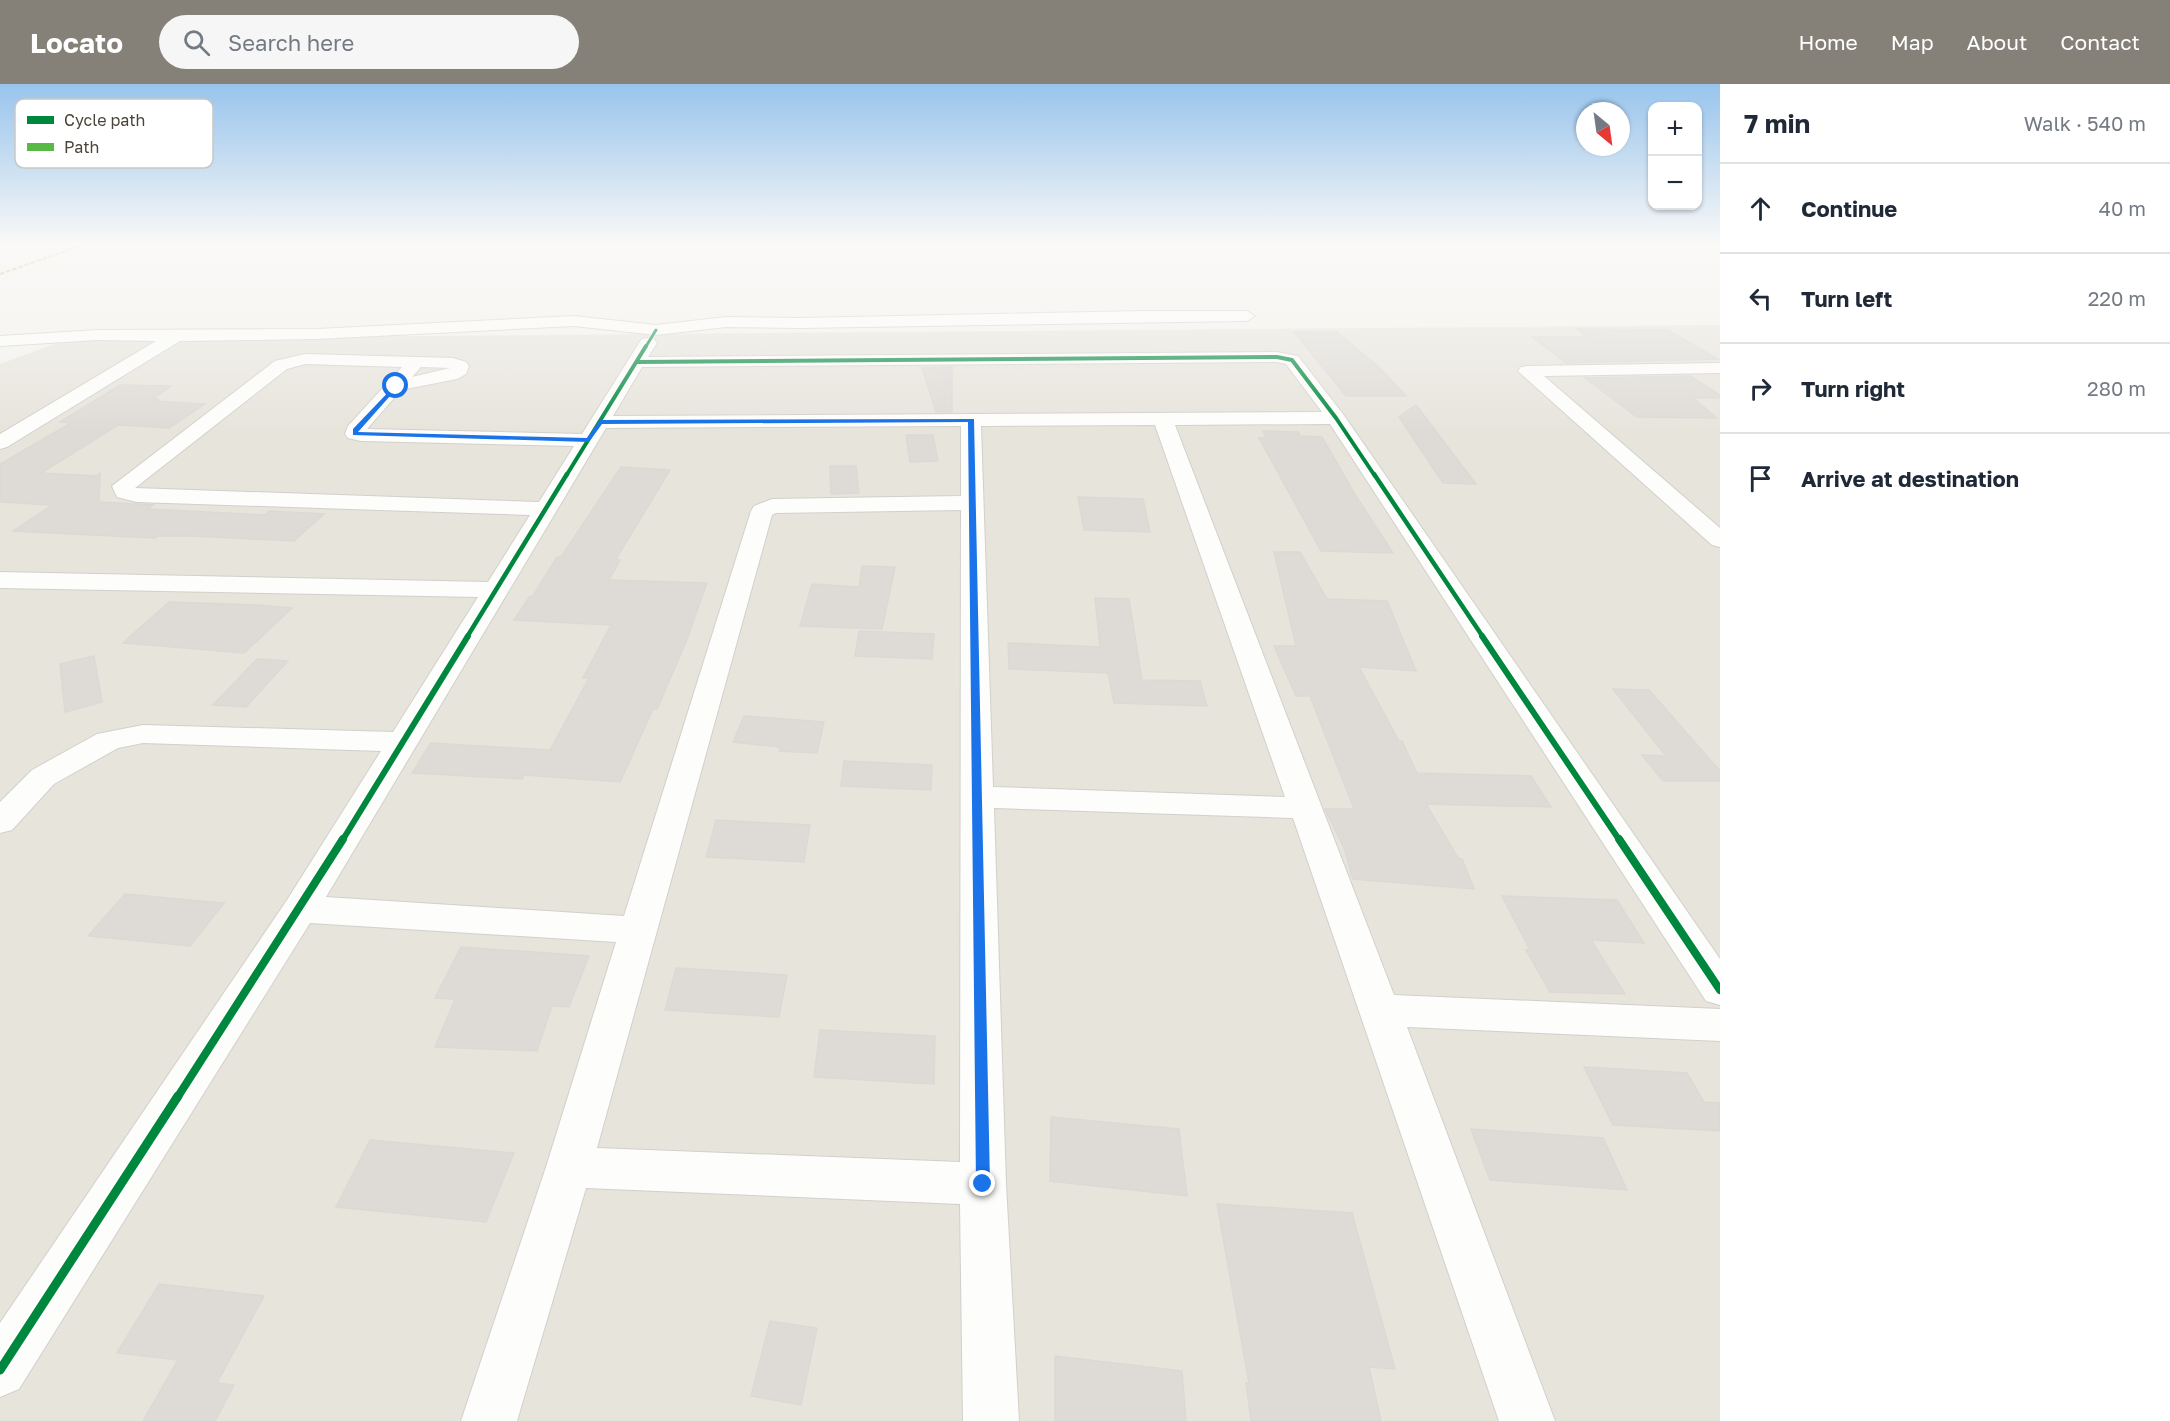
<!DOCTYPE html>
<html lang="en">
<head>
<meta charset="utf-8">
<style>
	:root { --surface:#fff; --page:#f6f6f7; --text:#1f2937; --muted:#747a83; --line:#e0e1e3; --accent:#868178 }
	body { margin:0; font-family:"Golos Text",sans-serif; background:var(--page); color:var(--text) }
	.controls { position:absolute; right:18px; top:18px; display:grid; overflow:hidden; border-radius:12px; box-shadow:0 2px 4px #0004 }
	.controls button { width:54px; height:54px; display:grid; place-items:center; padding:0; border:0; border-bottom:2px solid var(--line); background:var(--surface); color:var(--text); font:30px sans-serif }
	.compass { position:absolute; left:1576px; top:18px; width:54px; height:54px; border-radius:50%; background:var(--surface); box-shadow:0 2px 4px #0004; rotate:151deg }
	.stop { position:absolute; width:18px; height:18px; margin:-14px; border:4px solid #1a73e8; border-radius:50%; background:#fff }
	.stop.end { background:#1a73e8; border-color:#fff; box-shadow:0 2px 6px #0008 }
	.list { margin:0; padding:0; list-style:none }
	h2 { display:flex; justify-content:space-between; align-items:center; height:78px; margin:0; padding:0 24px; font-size:26px }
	h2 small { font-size:20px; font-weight:400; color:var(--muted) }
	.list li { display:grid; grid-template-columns:39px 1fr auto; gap:18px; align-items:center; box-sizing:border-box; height:90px; padding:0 24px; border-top:2px solid var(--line) }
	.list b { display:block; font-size:22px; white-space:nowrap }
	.list em { font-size:20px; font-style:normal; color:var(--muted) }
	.icon { flex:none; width:33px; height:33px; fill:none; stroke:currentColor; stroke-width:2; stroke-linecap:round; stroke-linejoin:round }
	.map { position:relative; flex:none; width:1720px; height:1337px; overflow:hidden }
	header { display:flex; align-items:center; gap:36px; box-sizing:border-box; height:84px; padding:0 30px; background:var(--accent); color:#fff }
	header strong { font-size:28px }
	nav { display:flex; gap:33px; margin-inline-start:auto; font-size:21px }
	.search { width:420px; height:54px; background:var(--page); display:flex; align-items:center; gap:15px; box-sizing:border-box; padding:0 21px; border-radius:33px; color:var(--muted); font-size:22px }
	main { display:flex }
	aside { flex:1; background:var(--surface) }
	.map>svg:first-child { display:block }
</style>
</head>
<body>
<header>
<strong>Locato</strong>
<div class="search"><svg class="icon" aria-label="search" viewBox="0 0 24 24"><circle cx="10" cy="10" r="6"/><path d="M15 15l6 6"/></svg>Search here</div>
<nav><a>Home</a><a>Map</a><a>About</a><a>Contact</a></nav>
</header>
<main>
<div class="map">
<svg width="1720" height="1337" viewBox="0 0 1720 1337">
	<rect width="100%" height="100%" fill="#f4f2ee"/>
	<path fill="#e7e4dc" d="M 1720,241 L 1720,1337 L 0,1337 L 0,280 L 68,255 Z"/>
	<path fill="#dedbd6" stroke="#dcd9d4" stroke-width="1.5" d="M 1577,245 L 1668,246 L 1718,275 L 1566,279 L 1532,253 L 1586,253 Z
		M 1294,248 L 1337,248 L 1381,285 L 1406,312 L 1346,312 Z
		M 952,283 L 952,328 L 936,328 L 922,284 Z
		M 1690,292 L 1720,311 L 1720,314 L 1694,314 L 1716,334 L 1637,333 L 1585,294 Z
		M 120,301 L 171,302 L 153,315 L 159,315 L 155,317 L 205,320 L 169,344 L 118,341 L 41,389 L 96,392 L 100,389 L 99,418 L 153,421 L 148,425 L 265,431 L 269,427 L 324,430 L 294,457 L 191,452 L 158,452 L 155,454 L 13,447 L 52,421 L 0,418 L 0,380 L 71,339 L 60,338 Z
		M 1416,321 L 1476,400 L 1443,399 L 1399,333 Z
		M 1263,347 L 1298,348 L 1300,352 L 1322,353 L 1356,412 L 1393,469 L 1321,467 L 1259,354 L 1266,354 Z
		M 906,351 L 933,351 L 938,377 L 910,378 Z
		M 830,382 L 856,382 L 859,409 L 831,410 Z
		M 621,383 L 670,386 L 616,475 L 620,476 L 609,496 L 707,499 L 686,558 L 657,625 L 653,625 L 620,698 L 524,691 L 522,695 L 412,689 L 431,659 L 550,666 L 589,594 L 583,594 L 611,541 L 514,536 L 530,512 L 533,512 L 557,473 L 561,473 Z
		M 1078,413 L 1143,415 L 1150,448 L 1084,446 Z
		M 1274,468 L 1300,468 L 1327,515 L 1387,517 L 1416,587 L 1359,583 L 1399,657 L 1402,657 L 1417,689 L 1531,692 L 1551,723 L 1426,720 L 1458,774 L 1462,775 L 1474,805 L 1353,795 L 1344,764 L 1325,725 L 1354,725 L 1310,612 L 1296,612 L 1274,562 L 1296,562 Z
		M 862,482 L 895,483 L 882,545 L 800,542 L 812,500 L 859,503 Z
		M 1095,514 L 1129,515 L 1142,596 L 1200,597 L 1207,622 L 1114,619 L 1108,589 L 1009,585 L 1008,559 L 1100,563 Z
		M 169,518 L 258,521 L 292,524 L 244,569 L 123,559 Z
		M 859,547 L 934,550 L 932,575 L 855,572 Z
		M 94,572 L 102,618 L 65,628 L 60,580 Z
		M 257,575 L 288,577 L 246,623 L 213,621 Z
		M 1613,605 L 1649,606 L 1720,687 L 1720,697 L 1663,697 L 1642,671 L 1666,672 Z
		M 744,632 L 824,638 L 817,669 L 779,667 L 780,663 L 733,658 Z
		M 844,677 L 932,681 L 931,706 L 841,702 Z
		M 716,736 L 810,741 L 804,778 L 706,773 Z
		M 125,810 L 224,819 L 190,862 L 88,852 Z
		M 1502,812 L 1617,816 L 1644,859 L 1591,856 L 1625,910 L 1550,908 L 1526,866 L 1530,866 Z
		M 461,863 L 589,872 L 569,923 L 552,922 L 537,967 L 435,963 L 455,915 L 435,914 Z
		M 676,884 L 787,891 L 779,933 L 665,926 Z
		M 820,946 L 935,952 L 934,1000 L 814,993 Z
		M 1584,983 L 1687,989 L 1704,1018 L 1720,1019 L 1720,1047 L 1613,1041 Z
		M 1051,1033 L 1179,1045 L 1187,1112 L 1050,1097 Z
		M 1471,1045 L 1603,1054 L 1627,1106 L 1490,1096 Z
		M 370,1056 L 514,1069 L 486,1138 L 336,1123 Z
		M 1217,1120 L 1352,1129 L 1395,1285 L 1369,1283 L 1381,1337 L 1251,1337 L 1246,1299 L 1249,1299 Z
		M 159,1200 L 264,1212 L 217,1299 L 234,1301 L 215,1337 L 143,1337 L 178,1276 L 117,1269 Z
		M 770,1237 L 817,1244 L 801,1321 L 751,1312 Z
		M 1055,1272 L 1182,1287 L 1186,1337 L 1055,1337 Z"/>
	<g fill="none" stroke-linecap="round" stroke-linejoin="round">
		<g stroke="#d2d0cb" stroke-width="2">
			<path id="minor" d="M 1144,227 L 1247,227 L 1255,232 L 1247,237 L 799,244 L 726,243 L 656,251 L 574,242 L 317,255 L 180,257 L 7,363 L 0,365 L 0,350 L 156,257 L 97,256 L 0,262 L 0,252 L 97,246 L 317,245 L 574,232 L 656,241 L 726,233 L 799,234 Z
				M 648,254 L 654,255 L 657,259 L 648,273 L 1277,268 L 1298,272 L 1343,330 L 1720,875 L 1720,921 L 1706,917 L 1330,340 L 1175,341 L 1394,911 L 1720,925 L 1720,957 L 1407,943 L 1555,1337 L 1499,1337 L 1293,734 L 994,724 L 1006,1100 L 1019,1337 L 963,1337 L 960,1120 L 586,1104 L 517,1337 L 461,1337 L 546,1083 L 616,858 L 310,839 L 19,1305 L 0,1313 L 0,1239 L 287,816 L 381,667 L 143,659 L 118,664 L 54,700 L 12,746 L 0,749 L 0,718 L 32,686 L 97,650 L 143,641 L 393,648 L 478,513 L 0,504 L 0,488 L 488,498 L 530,431 L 137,418 L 117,413 L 112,402 L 275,277 L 305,270 L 453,274 L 466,278 L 469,282 L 466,290 L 457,295 L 401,306 L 367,345 L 582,350 L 639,259 L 642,255 ZM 1277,278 L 1286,280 L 1322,328 L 613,332 L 642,283 ZM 305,280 L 402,283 L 348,342 L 345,350 L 348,354 L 361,357 L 574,362 L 539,418 L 135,404 L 287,285 ZM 421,283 L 450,284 L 412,293 ZM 1155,341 L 1285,713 L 993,703 L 981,342 ZM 961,342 L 961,412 L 772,415 L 754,422 L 751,427 L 624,832 L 326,813 L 606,344 ZM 961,426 L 960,1078 L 597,1064 L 772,431 L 776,429 Z
				M 1720,279 L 1720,289 L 1544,292 L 1720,444 L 1720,463 L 1712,461 L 1518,287 L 1521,283 L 1527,282 Z"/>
		</g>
		<use href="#minor" fill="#fdfdfc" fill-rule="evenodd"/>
		<path stroke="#58b947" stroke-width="2" stroke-dasharray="4.5 2" stroke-linecap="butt" d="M 0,190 L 80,162"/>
		<g stroke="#fff" stroke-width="4.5">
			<path id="cycleway-far5" d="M 645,264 L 656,246"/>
		</g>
		<g stroke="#fff" stroke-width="6">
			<path id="cycleway-far4" d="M 637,278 L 1277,273 L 1292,276 L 1336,334 L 1375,392
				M 566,392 L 646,262"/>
		</g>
		<g stroke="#fff" stroke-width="8">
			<path id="cycleway-far3" d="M 1374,390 L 1483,553
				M 467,553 L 567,390"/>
		</g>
		<g stroke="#fff" stroke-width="10">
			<path id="cycleway-far2" d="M 1482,552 L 1620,757
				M 342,757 L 468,552"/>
		</g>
		<g stroke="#fff" stroke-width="11">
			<path id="cycleway-far1" d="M 1619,755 L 1720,906
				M 177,1014 L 343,755"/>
		</g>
		<g stroke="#fff" stroke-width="13">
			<path id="cycleway" d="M 0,1286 L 178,1012"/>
		</g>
		<use href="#cycleway-far5" stroke="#00873e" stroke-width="3"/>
		<use href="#cycleway-far4" stroke="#00873e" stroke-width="4"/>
		<use href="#cycleway-far3" stroke="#00873e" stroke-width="4.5"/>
		<use href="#cycleway-far2" stroke="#00873e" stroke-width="6"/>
		<use href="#cycleway-far1" stroke="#00873e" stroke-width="8"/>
		<use href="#cycleway" stroke="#00873e" stroke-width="9"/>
	</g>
	<linearGradient id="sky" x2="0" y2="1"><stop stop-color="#98c4ec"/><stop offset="0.46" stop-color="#faf9f7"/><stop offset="1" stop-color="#faf9f7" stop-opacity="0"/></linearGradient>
	<rect width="1720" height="349" fill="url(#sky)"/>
	<path fill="#1a73e8" d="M 396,300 L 398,303 L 358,348 L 587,354 L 600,336 L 974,335 L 990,1100 L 988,1104 L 983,1106 L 978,1104 L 976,1100 L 968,338 L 602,340 L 589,358 L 353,351 L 353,345 Z"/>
	<rect x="15" y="15" width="198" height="69" rx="9" fill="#fff" stroke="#c9c7c4" stroke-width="1.5"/>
	<rect x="27" y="32" width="27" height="8" fill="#00873e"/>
	<rect x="27" y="59" width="27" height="8" fill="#58b947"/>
	<g font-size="16" fill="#4b4439">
		<text x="64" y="42">Cycle path</text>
		<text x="64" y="69">Path</text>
	</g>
</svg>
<div class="controls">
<button>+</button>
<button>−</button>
</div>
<svg class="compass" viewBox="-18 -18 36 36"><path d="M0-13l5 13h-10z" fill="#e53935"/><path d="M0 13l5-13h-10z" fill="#747a83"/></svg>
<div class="stop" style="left:396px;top:302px"></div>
<div class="stop end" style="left:983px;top:1100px"></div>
</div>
<aside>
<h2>7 min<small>Walk · 540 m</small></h2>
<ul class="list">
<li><svg class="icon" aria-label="ahead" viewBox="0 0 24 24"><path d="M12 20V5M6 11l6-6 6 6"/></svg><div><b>Continue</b></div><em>40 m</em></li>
<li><svg class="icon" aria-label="left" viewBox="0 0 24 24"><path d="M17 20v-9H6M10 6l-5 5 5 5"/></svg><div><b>Turn left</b></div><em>220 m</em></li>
<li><svg class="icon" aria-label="right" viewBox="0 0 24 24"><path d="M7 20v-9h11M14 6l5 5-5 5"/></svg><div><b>Turn right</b></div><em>280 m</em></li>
<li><svg class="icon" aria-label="arrive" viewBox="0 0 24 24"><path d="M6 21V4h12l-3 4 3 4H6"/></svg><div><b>Arrive at destination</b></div></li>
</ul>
</aside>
</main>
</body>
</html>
